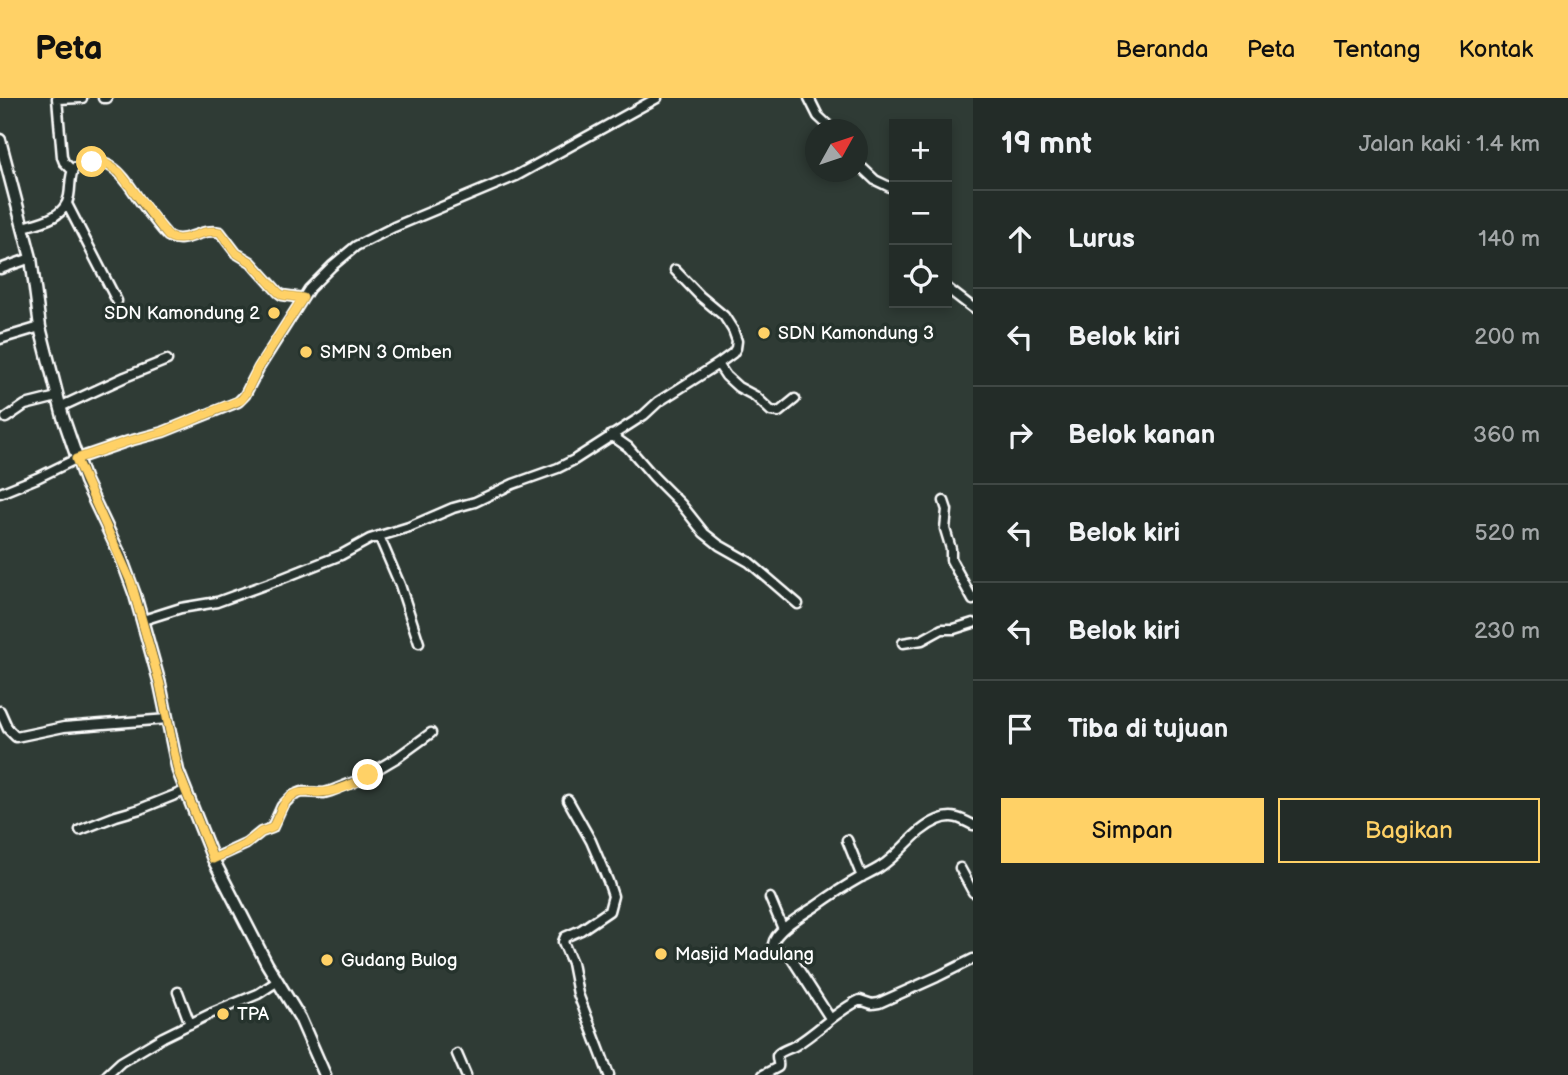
<!DOCTYPE html>
<html lang="id">
<head>
<meta charset="utf-8">
<style>
	:root { --surface:#232c28; --page:#2b3430; --text:#f1f3f6; --muted:#a3a7a8; --line:#404845; --accent:#ffd166 }
	body { margin:0; font-family:"Balsamiq Sans",sans-serif; background:var(--page); color:var(--text) }
	.controls { position:absolute; right:21px; top:21px; display:grid; overflow:hidden; border-radius:0px; box-shadow:0 4px 10px #0003 }
	.controls button { width:63px; height:63px; display:grid; place-items:center; padding:0; border:0; border-bottom:2px solid var(--line); background:var(--surface); color:var(--text); font:35px sans-serif }
	.compass { position:absolute; left:805px; top:21px; width:63px; height:63px; border-radius:50%; background:var(--surface); box-shadow:0 4px 10px #0003; rotate:50deg }
	.stop { position:absolute; width:21px; height:21px; margin:-16px; border:5px solid #ffd166; border-radius:50%; background:#fff }
	.stop.end { background:#ffd166; border-color:#fff; box-shadow:0 2px 7px #0008 }
	.list { margin:0; padding:0; list-style:none }
	h2 { display:flex; justify-content:space-between; align-items:center; height:91px; margin:0; padding:0 28px; font-size:30px }
	h2 small { font-size:23px; font-weight:400; color:var(--muted) }
	.list li { display:grid; grid-template-columns:46px 1fr auto; gap:21px; align-items:center; box-sizing:border-box; height:98px; padding:0 28px; border-top:2px solid var(--line) }
	.list b { display:block; font-size:26px; white-space:nowrap }
	.list em { font-size:23px; font-style:normal; color:var(--muted) }
	.actions { display:flex; gap:14px; padding:21px 28px }
	.actions a { flex:1; padding:16px 0; border:2px solid var(--accent); border-radius:0px; text-align:center; font-size:24px; color:var(--accent) }
	.actions .main { background:var(--accent); color:#111 }
	.icon { flex:none; width:38px; height:38px; fill:none; stroke:currentColor; stroke-width:2; stroke-linecap:round; stroke-linejoin:round }
	.map { position:relative; flex:none; width:973px; height:977px; overflow:hidden }
	header { display:flex; align-items:center; gap:42px; box-sizing:border-box; height:98px; padding:0 35px; background:var(--accent); color:#111 }
	header strong { font-size:33px }
	nav { display:flex; gap:38px; margin-inline-start:auto; font-size:24px }
	main { display:flex }
	aside { flex:1; background:var(--surface) }
	.map>svg:first-child { display:block }
</style>
</head>
<body>
<header>
<strong>Peta</strong>
<nav><a>Beranda</a><a>Peta</a><a>Tentang</a><a>Kontak</a></nav>
</header>
<main>
<div class="map">
<svg width="973" height="977" viewBox="0 0 973 977">
	<rect width="100%" height="100%" fill="#2f3b35"/>
	<filter id="ink" filterUnits="userSpaceOnUse"><feTurbulence type="fractalNoise" baseFrequency=".0143" numOctaves="2"/><feDisplacementMap in="SourceGraphic" scale="14" xChannelSelector="R" yChannelSelector="G"/><feConvolveMatrix kernelMatrix="1 2 1 2 8 2 1 2 1" color-interpolation-filters="sRGB"/></filter>
	<g filter="url(#ink)">
		<g fill="none" stroke-linecap="round" stroke-linejoin="round">
			<g stroke="#fff" stroke-width="13">
				<path id="minor" d="M 57,0 L 62,59 L 64,64 L 72,72
					M 103,0 L 107,0
					M 809,0 L 818,18 L 833,32
					M 57,1 L 82,0
					M 858,66 L 875,82 L 894,91
					M 67,106 L 117,203
					M 23,129 C 41,124 65,120 69,98 C 71,88 69,79 74,70 C 110,53 122,77 140,103 C 149,115 158,127 168,138 C 185,148 201,129 220,134 L 236,155 L 251,164 L 278,194 L 282,197 L 303,200
					M 0,171 L 31,160
					M 947,190 L 973,210
					M 0,241 L 40,229
					M 718,266 L 726,278 L 738,289 L 755,298 L 771,313 L 779,314 L 795,301
					M 60,309 L 125,279 L 167,262
					M 6,320 L 25,307 L 57,299
					M 611,337 L 628,349 L 654,379 L 681,406 L 704,435 L 719,447 L 749,464 L 798,506
					M 0,395 L 37,380 L 76,361 L 129,343 L 163,334 L 238,304 L 245,297 L 259,270 L 309,191 L 332,168 L 356,148 L 394,129 L 516,78 L 657,0
					M 944,403 L 947,412 L 945,431 L 951,451 L 951,462 L 973,502
					M 379,438 L 400,487 L 419,545
					M 143,522 L 181,510 L 217,504 L 278,482 L 341,457 L 370,441 L 409,429 L 453,410 L 475,404 L 513,386 L 558,370 L 574,362 L 644,317 L 658,304 L 718,266 L 733,255 L 736,250 L 737,243 L 733,232 L 724,218 L 700,198 L 675,172
					M 903,545 L 922,542 L 942,531 L 954,531 L 973,525
					M 0,613 L 8,631 L 16,639 L 64,629 L 168,621
					M 568,702 L 591,743 L 608,783 L 613,798 L 609,813 L 581,832 L 565,839 L 563,844 L 572,865 L 578,896 L 609,977
					M 80,732 L 116,718 L 140,711 L 185,693
					M 847,742 L 862,779
					M 213,761 L 246,746 L 261,734 L 272,730 L 282,708 L 292,698 L 302,694 L 324,695 L 331,693 L 359,682 L 398,659 L 431,635
					M 960,770 L 973,794
					M 770,800 L 783,831
					M 178,894 L 190,926
					M 830,920 L 790,858 L 777,851 L 773,846 C 775,832 804,816 816,808 C 830,798 845,788 861,779 C 867,776 874,773 880,769 C 901,756 914,732 938,722 C 952,716 960,720 973,727
					M 457,956 L 466,977
					M 107,977 L 121,964 L 163,939 L 212,915 L 258,896 L 278,883
					M 763,977 L 778,969 C 779,965 777,962 777,958 C 779,953 792,950 796,947 C 819,933 836,913 860,902 L 872,906 L 879,905 L 937,879 L 973,861"/>
			</g>
			<g stroke="#fff" stroke-width="15">
				<path id="major" d="M 0,42 L 31,160 L 40,229 L 63,319 L 85,383 L 121,459 L 135,497 L 160,586 L 178,673 L 213,761 L 267,866 L 300,920 L 325,977"/>
			</g>
			<use href="#minor" stroke="#26332d" stroke-width="8"/>
			<use href="#major" stroke="#26332d" stroke-width="10"/>
		</g>
	</g>
	<g fill="none" stroke-linecap="round" stroke-linejoin="round" filter="url(#ink)">
		<path stroke="#ffd166" stroke-width="9" d="M 92,64 L 105,65 L 119,74 L 168,138 C 185,148 201,129 220,134 L 236,155 L 251,164 L 278,194 L 282,197 L 303,200 L 258,270 L 245,297 L 241,302 L 163,334 L 129,343 L 76,361 L 131,484 L 160,586 L 178,673 L 213,761 L 246,746 L 261,734 L 272,730 C 278,721 280,709 288,701 C 300,690 312,696 326,694 C 340,692 356,685 368,677"/>
	</g>
	<g fill="#ffd166" stroke="#26332d" stroke-width="2.5">
		<circle cx="274" cy="215" r="7"/>
		<circle cx="764" cy="235" r="7"/>
		<circle cx="306" cy="254" r="7"/>
		<circle cx="661" cy="856" r="7"/>
		<circle cx="327" cy="862" r="7"/>
		<circle cx="223" cy="916" r="7"/>
	</g>
	<g text-anchor="middle" stroke-width="7" stroke-linejoin="round" paint-order="stroke">
		<g font-size="18" fill="#fff" stroke="#26332d" text-anchor="start">
			<text x="260" y="221" text-anchor="end">SDN Kamondung 2</text>
			<text x="778" y="241">SDN Kamondung 3</text>
			<text x="320" y="260">SMPN 3 Omben</text>
			<text x="675" y="862">Masjid Madulang</text>
			<text x="341" y="868">Gudang Bulog</text>
			<text x="237" y="922">TPA</text>
		</g>
	</g>
</svg>
<div class="controls">
<button>+</button>
<button>−</button>
<button><svg class="icon" aria-label="locate" viewBox="0 0 24 24"><circle cx="12" cy="12" r="6"/><path d="M12 2v4M12 18v4M2 12h4M18 12h4"/></svg></button>
</div>
<svg class="compass" viewBox="-18 -18 36 36"><path d="M0-13l5 13h-10z" fill="#e53935"/><path d="M0 13l5-13h-10z" fill="#a3a7a8"/></svg>
<div class="stop" style="left:92px;top:64px"></div>
<div class="stop end" style="left:368px;top:677px"></div>
</div>
<aside>
<h2>19 mnt<small>Jalan kaki · 1.4 km</small></h2>
<ul class="list">
<li><svg class="icon" aria-label="ahead" viewBox="0 0 24 24"><path d="M12 20V5M6 11l6-6 6 6"/></svg><div><b>Lurus</b></div><em>140 m</em></li>
<li><svg class="icon" aria-label="left" viewBox="0 0 24 24"><path d="M17 20v-9H6M10 6l-5 5 5 5"/></svg><div><b>Belok kiri</b></div><em>200 m</em></li>
<li><svg class="icon" aria-label="right" viewBox="0 0 24 24"><path d="M7 20v-9h11M14 6l5 5-5 5"/></svg><div><b>Belok kanan</b></div><em>360 m</em></li>
<li><svg class="icon" aria-label="left" viewBox="0 0 24 24"><path d="M17 20v-9H6M10 6l-5 5 5 5"/></svg><div><b>Belok kiri</b></div><em>520 m</em></li>
<li><svg class="icon" aria-label="left" viewBox="0 0 24 24"><path d="M17 20v-9H6M10 6l-5 5 5 5"/></svg><div><b>Belok kiri</b></div><em>230 m</em></li>
<li><svg class="icon" aria-label="arrive" viewBox="0 0 24 24"><path d="M6 21V4h12l-3 4 3 4H6"/></svg><div><b>Tiba di tujuan</b></div></li>
</ul>
<div class="actions"><a class="main">Simpan</a><a>Bagikan</a></div>
</aside>
</main>
</body>
</html>
